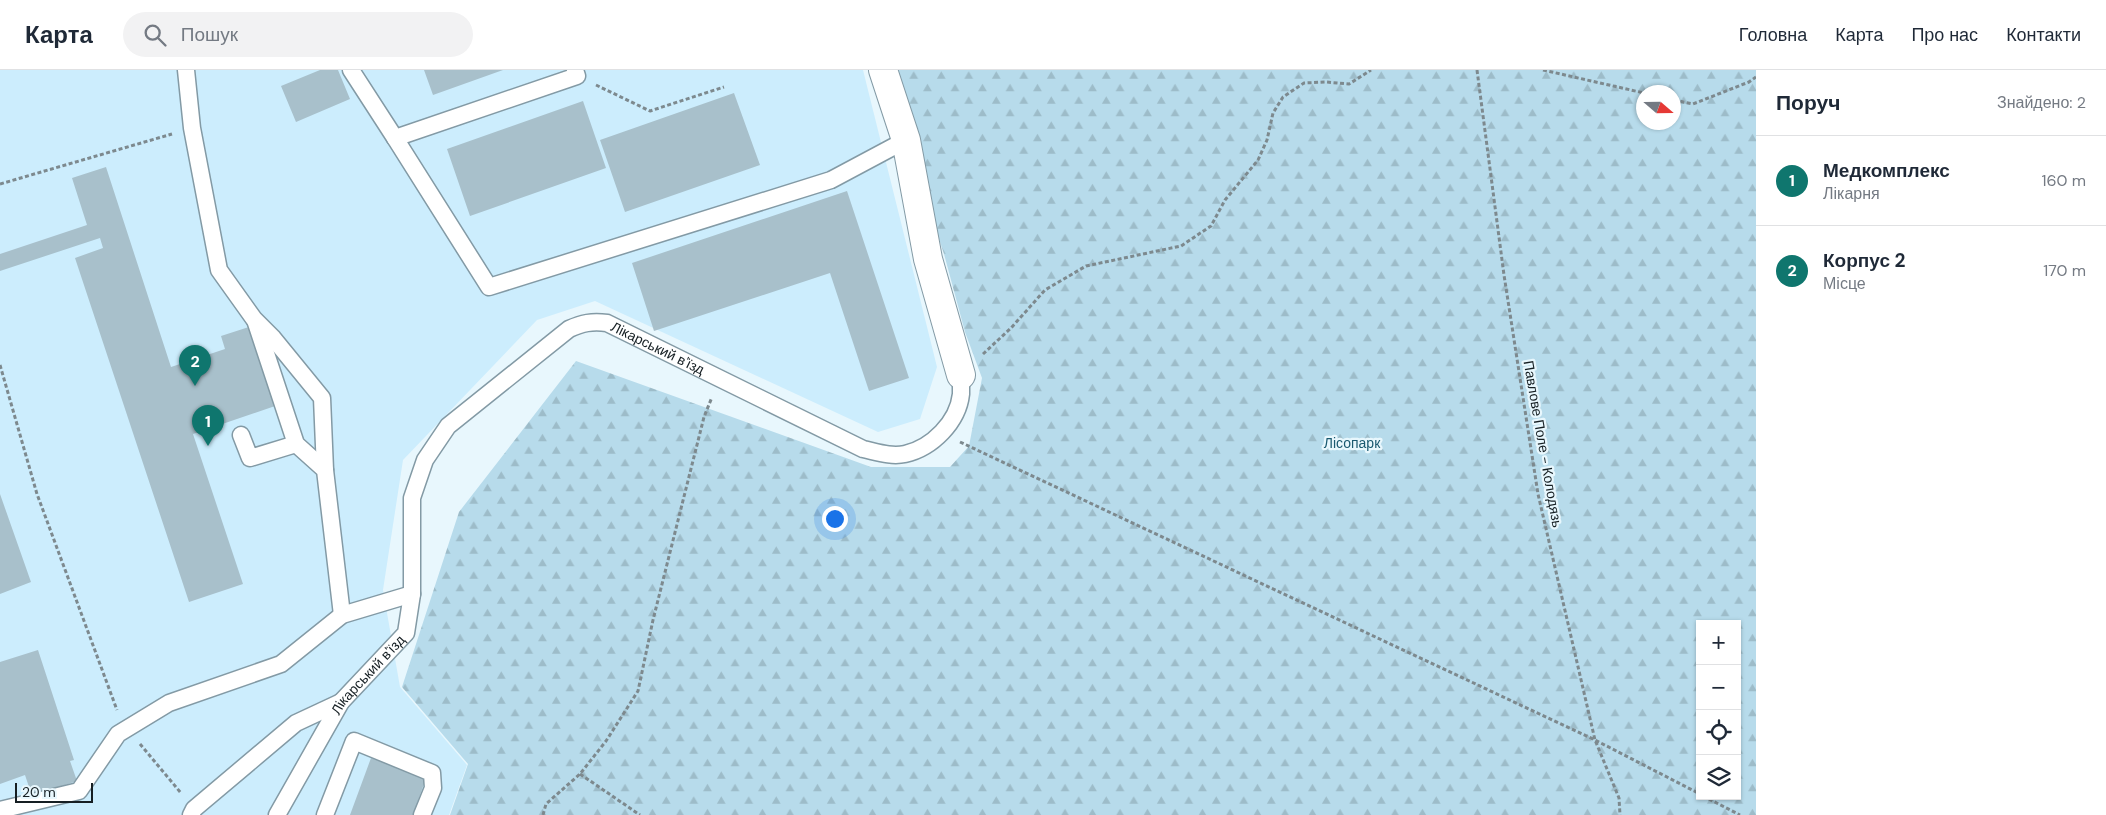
<!DOCTYPE html>
<html lang="uk">
<head>
<meta charset="utf-8">
<style>
	:root { --surface:#fff; --page:#f2f2f3; --text:#1f2937; --muted:#747a83; --line:#e0e1e3; --accent:#0f766e }
	body { margin:0; font-family:"DM Sans",sans-serif; background:var(--page); color:var(--text) }
	.controls { position:absolute; right:15px; bottom:15px; display:grid; overflow:hidden; border-radius:0px; box-shadow:0 1px 4px #0004 }
	.controls button { width:45px; height:45px; display:grid; place-items:center; padding:0; border:0; border-bottom:1px solid var(--line); background:var(--surface); color:var(--text); font:25px sans-serif }
	.compass { position:absolute; left:1636px; top:15px; width:45px; height:45px; border-radius:50%; background:var(--surface); box-shadow:0 1px 4px #0004; rotate:110deg }
	.scale { position:absolute; left:15px; bottom:12px; width:78px; box-sizing:border-box; padding-left:5px; border:2px solid #161f23; border-top:0; font-size:14px; line-height:18px; white-space:nowrap; color:#161f23; -webkit-text-stroke:4px #e8f7fd; paint-order:stroke }
	.you { position:absolute; left:834px; top:448px; width:18px; height:18px; margin:-12px; border:4px solid #fff; border-radius:50%; background:#1a73e8; box-shadow:0 0 0 8px #1a73e833 }
	.badge { display:grid; place-items:center; width:32px; height:32px; border-radius:50%; background:var(--accent); color:#fff; font-size:16px; font-weight:700 }
	.pin { position:absolute; translate:-50% -41px; filter:drop-shadow(0 1px 2px #0008) }
	.pin::after { content:''; position:absolute; top:26px; width:18px; height:15px; background:inherit; clip-path:polygon(0 0,100% 0,50% 100%) }
	.list { margin:0; padding:0; list-style:none }
	h2 { display:flex; justify-content:space-between; align-items:center; height:65px; margin:0; padding:0 20px; font-size:21px }
	h2 small { font-size:16px; font-weight:400; color:var(--muted) }
	.list li { display:grid; grid-template-columns:32px 1fr auto; gap:15px; align-items:center; box-sizing:border-box; height:90px; padding:0 20px; border-top:1px solid var(--line) }
	.list b { display:block; font-size:19px; white-space:nowrap }
	.list p { margin:0; font-size:16px; white-space:nowrap; color:var(--muted) }
	.list em { font-size:16px; font-style:normal; color:var(--muted) }
	.icon { flex:none; width:28px; height:28px; fill:none; stroke:currentColor; stroke-width:2; stroke-linecap:round; stroke-linejoin:round }
	.map { position:relative; flex:none; width:1756px; height:745px; overflow:hidden }
	header { display:flex; align-items:center; gap:30px; box-sizing:border-box; height:70px; padding:0 25px; background:var(--surface); border-bottom:1px solid var(--line) }
	header strong { font-size:24px }
	nav { display:flex; gap:28px; margin-inline-start:auto; font-size:18px }
	.search { width:350px; height:45px; background:var(--page); display:flex; align-items:center; gap:12px; box-sizing:border-box; padding:0 18px; border-radius:28px; color:var(--muted); font-size:19px }
	main { display:flex }
	aside { flex:1; background:var(--surface) }
	.map>svg:first-child { display:block }
</style>
</head>
<body>
<header>
<strong>Карта</strong>
<div class="search"><svg class="icon" aria-label="search" viewBox="0 0 24 24"><circle cx="10" cy="10" r="6"/><path d="M15 15l6 6"/></svg>Пошук</div>
<nav><a>Головна</a><a>Карта</a><a>Про нас</a><a>Контакти</a></nav>
</header>
<main>
<div class="map">
<svg width="1756" height="745" viewBox="0 0 1756 745">
	<defs>
		<pattern id="forest-firs" width="22" height="20" patternUnits="userSpaceOnUse" patternTransform="scale(1.25)"><rect width="22" height="20" fill="#b7dbeb"/><path d="M5 1l3.5 6h-7zM16 11l3.5 6h-7z" fill="#9dbcc9"/></pattern>
	</defs>
	<rect width="100%" height="100%" fill="#e8f7fd"/>
	<path fill="#ccedfd" d="M 0,0 L 863,0 L 937,297 L 920,349 L 878,362 L 595,231 L 537,250 L 403,390 L 383,520 L 400,617 L 467,695 L 449,745 L 0,745 Z"/>
	<path fill="url(#forest-firs)" fill-rule="evenodd" d="M 883,0 L 1756,0 L 1756,745 L 450,745 L 468,694 L 402,617 L 459,442 L 576,291 L 871,397 L 950,397 L 969,376 L 982,308 L 965,262 L 944,184 ZM 1644,22 L 1674,22 L 1674,52 L 1644,52 ZM 1700,554 L 1737,554 L 1737,726 L 1700,726 Z"/>
	<path fill="#a8c0cb" d="M 320,0 L 338,0 L 350,29 L 296,52 L 281,16 Z
		M 424,0 L 503,0 L 433,25 Z
		M 734,23 L 760,95 L 625,142 L 600,70 Z
		M 583,31 L 606,98 L 470,146 L 447,79 Z
		M 106,97 L 171,297 L 225,279 L 221,266 L 252,256 L 278,335 L 193,364 L 243,514 L 189,532 L 75,188 L 103,178 L 100,168 L 0,201 L 0,184 L 87,155 L 72,108 Z
		M 847,121 L 909,308 L 869,321 L 830,203 L 654,261 L 632,193 Z
		M 0,424 L 31,512 L 0,524 Z
		M 38,580 L 74,690 L 70,691 L 77,711 L 32,726 L 25,705 L 0,714 L 0,592 Z
		M 371,688 L 426,708 L 413,745 L 350,745 Z"/>
	<g fill="none" stroke-linecap="round" stroke-linejoin="round">
		<g stroke="#839aa5" stroke-width="19">
			<g id="service">
				<path d="M 186,0 L 192,58 L 219,200 L 254,249 L 273,268 L 322,328 L 325,400"/>
				<path d="M 351,0 L 395,68 L 577,6 L 575,0"/>
				<path d="M 395,68 L 489,217 L 831,110 L 906,70"/>
				<path d="M 256,253 L 296,374 L 325,400 L 342,545"/>
				<path d="M 241,365 L 250,388 L 296,374"/>
				<path d="M 0,740 L 79,721 L 118,664 L 169,633 L 281,594 L 342,545 L 412,524"/>
				<path d="M 191,745 L 194,739 L 296,653 L 341,632"/>
				<path id="s1" d="M 277,745 L 341,632 L 406,563 L 412,524 L 412,428 L 425,390 L 448,356 L 569,259 C 582,253 592,251 607,253 L 863,379 C 877,382 891,387 905,384 C 932,378 958,352 961,324 C 961,318 961,311 961,305"/>
				<path d="M 325,745 L 354,671 L 432,703 L 433,718 L 422,745"/>
			</g>
		</g>
		<g stroke="#839aa5" stroke-width="30">
			<path id="minor" d="M 883,0 L 906,70 L 928,189 L 961,305"/>
		</g>
		<path stroke="#7d898e" stroke-width="3" stroke-dasharray="4 2.5" stroke-linecap="butt" d="M 1477,0 L 1504,205 L 1538,424 L 1595,670 L 1619,728 L 1620,745
			M 1543,0 L 1644,23
			M 596,15 L 650,41 L 724,17
			M 1674,30 L 1693,34 L 1749,12 L 1756,7
			M 0,114 L 172,64
			M 983,284 L 1011,258 L 1045,220 L 1086,196 L 1181,176 L 1211,156 L 1225,130 L 1258,90 L 1267,70 L 1273,43 L 1283,27 L 1304,13 L 1326,12 L 1349,14 L 1371,0
			M 0,295 L 37,424 L 117,640
			M 960,372 L 1595,670 L 1700,724
			M 140,674 L 181,723
			M 580,704 L 640,745
			M 1703,726 L 1740,745
			M 543,745 L 546,734 L 580,704 L 606,671 L 638,621 L 653,550 L 704,347 L 712,327"/>
		<use href="#service" stroke="#fff" stroke-width="16"/>
		<use href="#minor" stroke="#fff" stroke-width="28"/>
	</g>
	<g text-anchor="middle" stroke-width="4.5" stroke-linejoin="round" paint-order="stroke">
		<g font-size="14" fill="#161f23" stroke="#e8f7fd">
			<text dy="5" stroke="none"><textPath href="#s1" startOffset="692">Лікарський в'їзд</textPath></text>
			<text transform="translate(1543 374) rotate(80)" y="5">Павлове Поле - Колодязь</text>
			<text dy="5" stroke="none"><textPath href="#s1" startOffset="168">Лікарський в'їзд</textPath></text>
		</g>
		<g font-size="14" fill="#1a5970" stroke="#e8f7fd">
			<text x="1352" y="378">Лісопарк</text>
		</g>
	</g>
</svg>
<div class="controls">
<button>+</button>
<button>−</button>
<button><svg class="icon" aria-label="locate" viewBox="0 0 24 24"><circle cx="12" cy="12" r="6"/><path d="M12 2v4M12 18v4M2 12h4M18 12h4"/></svg></button>
<button><svg class="icon" aria-label="layers" viewBox="0 0 24 24"><path d="M12 4l9 5-9 5-9-5zM3 14l9 5 9-5"/></svg></button>
</div>
<svg class="compass" viewBox="-18 -18 36 36"><path d="M0-13l5 13h-10z" fill="#e53935"/><path d="M0 13l5-13h-10z" fill="#747a83"/></svg>
<div class="scale">20 m</div>
<div class="you"></div>
<div class="pin badge" style="left:208px;top:376px">1</div>
<div class="pin badge" style="left:195px;top:316px">2</div>
</div>
<aside>
<h2>Поруч<small>Знайдено: 2</small></h2>
<ul class="list">
<li><span class="badge">1</span><div><b>Медкомплекс</b><p>Лікарня</p></div><em>160 m</em></li>
<li><span class="badge">2</span><div><b>Корпус 2</b><p>Місце</p></div><em>170 m</em></li>
</ul>
</aside>
</main>
</body>
</html>
